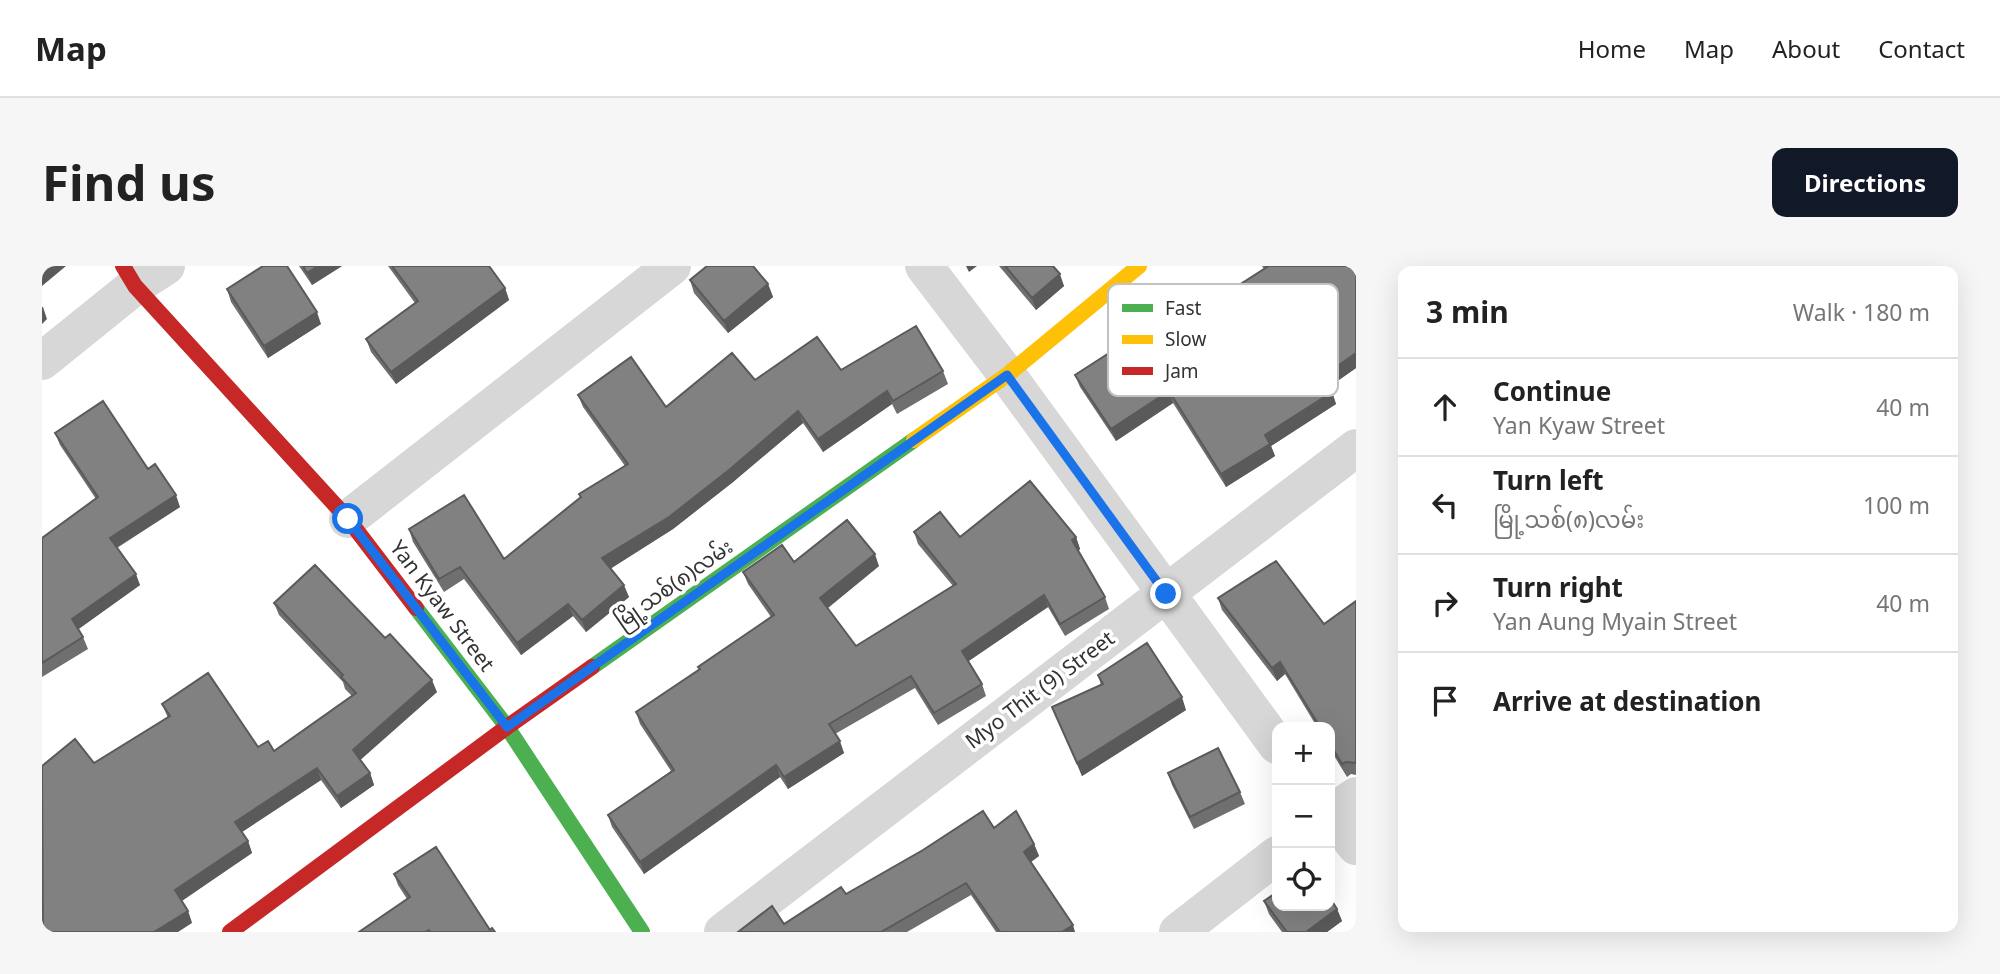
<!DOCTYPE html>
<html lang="en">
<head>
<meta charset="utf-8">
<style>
	:root { --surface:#fff; --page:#f6f6f6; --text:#222; --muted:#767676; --line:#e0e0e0; --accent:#111827 }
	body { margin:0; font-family:"Noto Sans","Noto Sans Myanmar",sans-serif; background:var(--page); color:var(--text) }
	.controls { position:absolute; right:21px; bottom:21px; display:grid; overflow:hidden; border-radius:14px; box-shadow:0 7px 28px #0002 }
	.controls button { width:63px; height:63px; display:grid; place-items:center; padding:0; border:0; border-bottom:2px solid var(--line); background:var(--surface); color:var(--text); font:35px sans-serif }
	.stop { position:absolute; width:21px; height:21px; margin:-16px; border:5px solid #1a73e8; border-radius:50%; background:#fff }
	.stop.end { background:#1a73e8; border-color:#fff; box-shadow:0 2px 7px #0008 }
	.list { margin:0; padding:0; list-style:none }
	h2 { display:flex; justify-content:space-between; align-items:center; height:91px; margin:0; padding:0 28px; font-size:30px }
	h2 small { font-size:23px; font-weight:400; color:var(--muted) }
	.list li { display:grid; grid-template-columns:46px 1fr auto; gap:21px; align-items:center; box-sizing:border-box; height:98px; padding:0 28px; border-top:2px solid var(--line) }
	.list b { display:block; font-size:26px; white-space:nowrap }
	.list p { margin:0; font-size:23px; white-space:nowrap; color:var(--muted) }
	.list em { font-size:23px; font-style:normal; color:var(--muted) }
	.icon { flex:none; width:38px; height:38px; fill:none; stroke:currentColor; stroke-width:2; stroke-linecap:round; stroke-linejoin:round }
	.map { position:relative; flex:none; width:1314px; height:666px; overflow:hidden; border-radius:14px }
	header { display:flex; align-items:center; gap:42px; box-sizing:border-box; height:98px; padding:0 35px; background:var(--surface); border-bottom:2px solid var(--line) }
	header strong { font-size:33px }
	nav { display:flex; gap:38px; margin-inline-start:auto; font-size:24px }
	.intro { display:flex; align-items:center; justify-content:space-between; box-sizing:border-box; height:168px; padding:0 42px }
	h1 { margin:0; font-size:49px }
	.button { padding:18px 32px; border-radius:14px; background:var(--accent); color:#fff; font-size:24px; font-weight:700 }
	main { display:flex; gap:42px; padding:0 42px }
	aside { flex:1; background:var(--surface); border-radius:14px; box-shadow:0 7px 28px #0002 }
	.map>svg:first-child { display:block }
</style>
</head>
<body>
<header>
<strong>Map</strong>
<nav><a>Home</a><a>Map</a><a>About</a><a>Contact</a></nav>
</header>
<div class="intro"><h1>Find us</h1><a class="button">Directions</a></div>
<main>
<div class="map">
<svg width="1314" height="666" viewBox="0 0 1314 666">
	<rect width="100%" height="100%" fill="#fff"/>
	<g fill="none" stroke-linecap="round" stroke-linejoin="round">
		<path stroke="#d7d7d7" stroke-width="38" d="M 882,0 L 965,109 L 1235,479
			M 0,95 L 93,20 L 124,0
			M 306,253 L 630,0
			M 1288,548 L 1314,580
			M 1288,548 L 1314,530
			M 681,666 L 1314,182
			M 1136,666 L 1235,589"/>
		<path stroke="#4caf50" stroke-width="16" d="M 374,342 L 465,461 L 600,666
			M 550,401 L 872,174"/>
		<path stroke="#ffc107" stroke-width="16" d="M 872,174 L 965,109 L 1097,0"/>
		<path stroke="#c62828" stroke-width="16" d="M 81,0 L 93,20 L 306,253 L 374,342
			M 188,666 L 465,461 L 550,401"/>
	</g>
	<path fill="#6f6f6f" d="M 257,0 L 300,0 L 270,19 Z
		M 346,0 L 447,0 L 463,22 L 467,34 L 354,118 L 329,86 L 324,73 L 373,37 Z
		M 957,0 L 1011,0 L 1022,20 L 994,44 Z
		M 1220,0 L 1314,0 L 1314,102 L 1287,121 L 1290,126 L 1294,138 L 1229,180 L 1233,190 L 1184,221 L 1131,137 L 1074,175 L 1038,121 L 1033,109 L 1080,78 L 1079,75 L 1133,60 L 1222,3 Z
		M 648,14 L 726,18 L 731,31 L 686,67 L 652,27 Z
		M 185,23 L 279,58 L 226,92 L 189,36 Z
		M 799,104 L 901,105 L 906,118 L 855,148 L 850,138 L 781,186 L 761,157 L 691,216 L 631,263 L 569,302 L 587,331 L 544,366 L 531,350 L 479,389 L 422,313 L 402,326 L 371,276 L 367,263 L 462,293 L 538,232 L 537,228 L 583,200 L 541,141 L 536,129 L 624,141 L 713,114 Z
		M 13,167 L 106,203 L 138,241 L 75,282 L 98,319 L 36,363 L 41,371 L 46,383 L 0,411 L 0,272 L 54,233 L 18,179 Z
		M 872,266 L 918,271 L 1034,271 L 1038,283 L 1036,285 L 1063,331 L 1067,343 L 1023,370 L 1006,341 L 926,395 L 940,418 L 944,430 L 896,459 L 873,422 L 793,468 L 802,487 L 746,523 L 738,511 L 602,608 L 570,561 L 566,549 L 629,505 L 598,458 L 594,446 L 658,404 L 656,401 L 729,351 L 706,318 L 701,306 L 752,296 L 837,300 L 786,342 L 814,380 L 911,320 L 876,278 Z
		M 1176,332 L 1282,358 L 1314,335 L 1314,509 L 1309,508 L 1305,511 L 1288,483 L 1288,461 L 1275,461 L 1243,408 L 1235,415 L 1180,344 Z
		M 232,337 L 395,426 L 318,494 L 328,507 L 332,519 L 299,542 L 279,514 L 200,566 L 206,575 L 210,587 L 139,635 L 146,645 L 150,657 L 52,497 L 126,452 L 120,438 L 216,481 L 232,485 L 310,430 L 303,423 L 301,416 L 237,349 Z
		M 1056,409 L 1144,444 L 1040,510 L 1010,441 L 1059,419 Z
		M 1126,507 L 1198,526 L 1203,538 L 1152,563 L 1130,519 Z
		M 952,562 L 992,578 L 997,590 L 989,596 L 1033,666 L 954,666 L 929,629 L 865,666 L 696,666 L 742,658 L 804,628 Z
		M 352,608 L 448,664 L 453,666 L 317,666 L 365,633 L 356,619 Z
		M 1222,635 L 1295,643 L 1300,655 L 1285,666 L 1240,666 L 1227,648 Z"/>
	<path fill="#5a5a5a" d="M 5,0 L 24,0 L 0,20 L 0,4 Z
		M 276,0 L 300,0 L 270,19 L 265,7 Z
		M 924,0 L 935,0 L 927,6 Z
		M 1018,8 L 1022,20 L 994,44 L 990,32 Z
		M 726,18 L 731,31 L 686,67 L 682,55 Z
		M 463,22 L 467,34 L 354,118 L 349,106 Z
		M 0,41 L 1,41 L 5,53 L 0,58 Z
		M 275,46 L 279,58 L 226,92 L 222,80 Z
		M 1314,87 L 1314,102 L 1284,123 L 1280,111 Z
		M 845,125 L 850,138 L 781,186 L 776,173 Z
		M 1127,125 L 1131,137 L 1074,175 L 1069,163 Z
		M 1290,126 L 1294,138 L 1229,180 L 1233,190 L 1184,221 L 1179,208 L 1223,169 Z
		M 756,145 L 761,157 L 691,216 L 631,263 L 565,305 L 560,292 Z
		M 134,229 L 138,241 L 72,283 L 68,272 Z
		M 1034,271 L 1038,283 L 1034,286 L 1030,274 Z
		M 833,288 L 837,300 L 783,344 L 778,332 Z
		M 94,308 L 98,319 L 34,365 L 30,353 Z
		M 582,319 L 587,331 L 544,366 L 540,354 Z
		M 1002,329 L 1006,341 L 924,397 L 920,385 Z
		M 526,338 L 531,350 L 479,389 L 475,377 Z
		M 1238,396 L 1243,408 L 1235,415 L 1230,402 Z
		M 390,414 L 395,426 L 316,496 L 311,484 Z
		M 1140,431 L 1144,444 L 1040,510 L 1035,497 Z
		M 798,475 L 802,487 L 746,523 L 742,511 Z
		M 734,499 L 738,511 L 602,608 L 598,596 Z
		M 275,502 L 279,514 L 197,568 L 193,556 Z
		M 328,507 L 332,519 L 299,542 L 295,530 Z
		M 206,575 L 210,587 L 137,637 L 133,624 Z
		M 992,578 L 997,590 L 986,598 L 982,586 Z
		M 1295,643 L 1300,655 L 1285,666 L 1264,666 Z
		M 146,645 L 150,657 L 136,666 L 112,666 Z
		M 1031,659 L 1033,666 L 1020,666 Z"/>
	<path fill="#818181" stroke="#5a5a5a" stroke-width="2" d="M 221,0 L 245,0 L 275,46 L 222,80 L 185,23 Z
		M 261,0 L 276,0 L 265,7 Z
		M 350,0 L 447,0 L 463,22 L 349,106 L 324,73 L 376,35 Z
		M 665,0 L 711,0 L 726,18 L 682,55 L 648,14 Z
		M 963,0 L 1011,0 L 1018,8 L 990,32 Z
		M 1224,0 L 1314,0 L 1314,87 L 1280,111 L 1290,126 L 1223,169 L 1228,178 L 1179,208 L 1127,125 L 1069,163 L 1033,109 L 1081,78 L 1079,75 L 1121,43 L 1133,60 L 1225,1 Z
		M 874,60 L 901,105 L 851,135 L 845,125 L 776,173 L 756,145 L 687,204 L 627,251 L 560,292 L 582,319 L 540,354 L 526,338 L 475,377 L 418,301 L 397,313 L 367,263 L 422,229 L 462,293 L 539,231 L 537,228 L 586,198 L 536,129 L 589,91 L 624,141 L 690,87 L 713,114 L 775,71 L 799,104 Z
		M 61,135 L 106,203 L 113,198 L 134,229 L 68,272 L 94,308 L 30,353 L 41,371 L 0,397 L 0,272 L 56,231 L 13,167 Z
		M 988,215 L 1034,271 L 1030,274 L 1063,331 L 1018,358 L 1002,329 L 920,385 L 940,418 L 892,447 L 869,410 L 787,458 L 798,475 L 742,511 L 734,499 L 598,596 L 566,549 L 632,504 L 594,446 L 658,403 L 656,401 L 732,349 L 701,306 L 740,279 L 752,296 L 805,254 L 833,288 L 778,332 L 814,380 L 914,318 L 872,266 L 898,246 L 918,271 Z
		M 1234,295 L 1282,358 L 1314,335 L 1314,497 L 1304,496 L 1300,498 L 1288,478 L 1288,461 L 1278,461 L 1238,396 L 1230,402 L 1176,332 Z
		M 273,299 L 343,372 L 348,368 L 390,414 L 311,484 L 328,507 L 295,530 L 275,502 L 193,556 L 206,575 L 133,624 L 146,645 L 112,666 L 1,666 L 0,500 L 33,473 L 52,497 L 128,450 L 120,438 L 166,407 L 216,481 L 226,475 L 232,485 L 314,427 L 299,411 L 301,409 L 232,337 Z
		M 1105,377 L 1140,431 L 1035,497 L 1010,441 L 1061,418 L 1056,409 Z
		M 1176,482 L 1198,526 L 1148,551 L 1126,507 Z
		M 941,545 L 952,562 L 974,545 L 992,578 L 982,586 L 1031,659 L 1020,666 L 958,666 L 924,617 L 839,666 L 696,666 L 730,640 L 742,658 L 799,621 L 804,628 L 881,584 Z
		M 394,581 L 448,664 L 450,662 L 453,666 L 388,666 L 387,664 L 383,666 L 317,666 L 368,631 L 352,608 Z
		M 1235,626 L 1235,640 L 1288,640 L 1288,632 L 1295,643 L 1264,666 L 1245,666 L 1222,635 Z"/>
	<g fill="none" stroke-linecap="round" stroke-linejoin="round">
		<path stroke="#1a73e8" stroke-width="9" d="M 306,253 L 465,461 L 965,109 L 1124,328"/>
	</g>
	<g text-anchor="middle" stroke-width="7" stroke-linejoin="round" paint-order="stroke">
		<g font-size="21" fill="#333" stroke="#fff">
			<text transform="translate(632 318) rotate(-35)" y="7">မြို့သစ်(၈)လမ်း</text>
			<text transform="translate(400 340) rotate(53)" y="7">Yan Kyaw Street</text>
			<text transform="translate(998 424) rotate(-37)" y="7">Myo Thit (9) Street</text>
		</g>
	</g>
	<rect x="1066" y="18" width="230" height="112" rx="10" fill="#fff" stroke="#c2c2c2" stroke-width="2"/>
	<rect x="1080" y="38" width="31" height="8" fill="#4caf50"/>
	<rect x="1080" y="69" width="31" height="9" fill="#ffc107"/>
	<rect x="1080" y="101" width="31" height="8" fill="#c62828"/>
	<g font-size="19" fill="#333">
		<text x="1123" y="49">Fast</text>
		<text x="1123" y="80">Slow</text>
		<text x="1123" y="112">Jam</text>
	</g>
</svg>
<div class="controls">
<button>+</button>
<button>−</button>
<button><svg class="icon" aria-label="locate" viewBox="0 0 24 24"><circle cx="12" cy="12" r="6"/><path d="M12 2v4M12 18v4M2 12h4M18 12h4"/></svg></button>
</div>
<div class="stop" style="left:306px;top:253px"></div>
<div class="stop end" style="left:1124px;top:328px"></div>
</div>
<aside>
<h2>3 min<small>Walk · 180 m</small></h2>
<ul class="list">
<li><svg class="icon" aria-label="ahead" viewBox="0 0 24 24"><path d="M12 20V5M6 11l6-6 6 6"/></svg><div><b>Continue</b><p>Yan Kyaw Street</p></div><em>40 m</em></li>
<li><svg class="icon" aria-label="left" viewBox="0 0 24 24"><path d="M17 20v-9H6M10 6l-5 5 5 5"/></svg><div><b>Turn left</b><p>မြို့သစ်(၈)လမ်း</p></div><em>100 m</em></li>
<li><svg class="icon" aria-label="right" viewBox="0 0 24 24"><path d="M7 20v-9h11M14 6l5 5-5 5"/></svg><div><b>Turn right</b><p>Yan Aung Myain Street</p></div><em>40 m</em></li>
<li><svg class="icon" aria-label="arrive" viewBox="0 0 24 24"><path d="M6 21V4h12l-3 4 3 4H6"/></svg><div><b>Arrive at destination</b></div></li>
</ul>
</aside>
</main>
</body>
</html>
